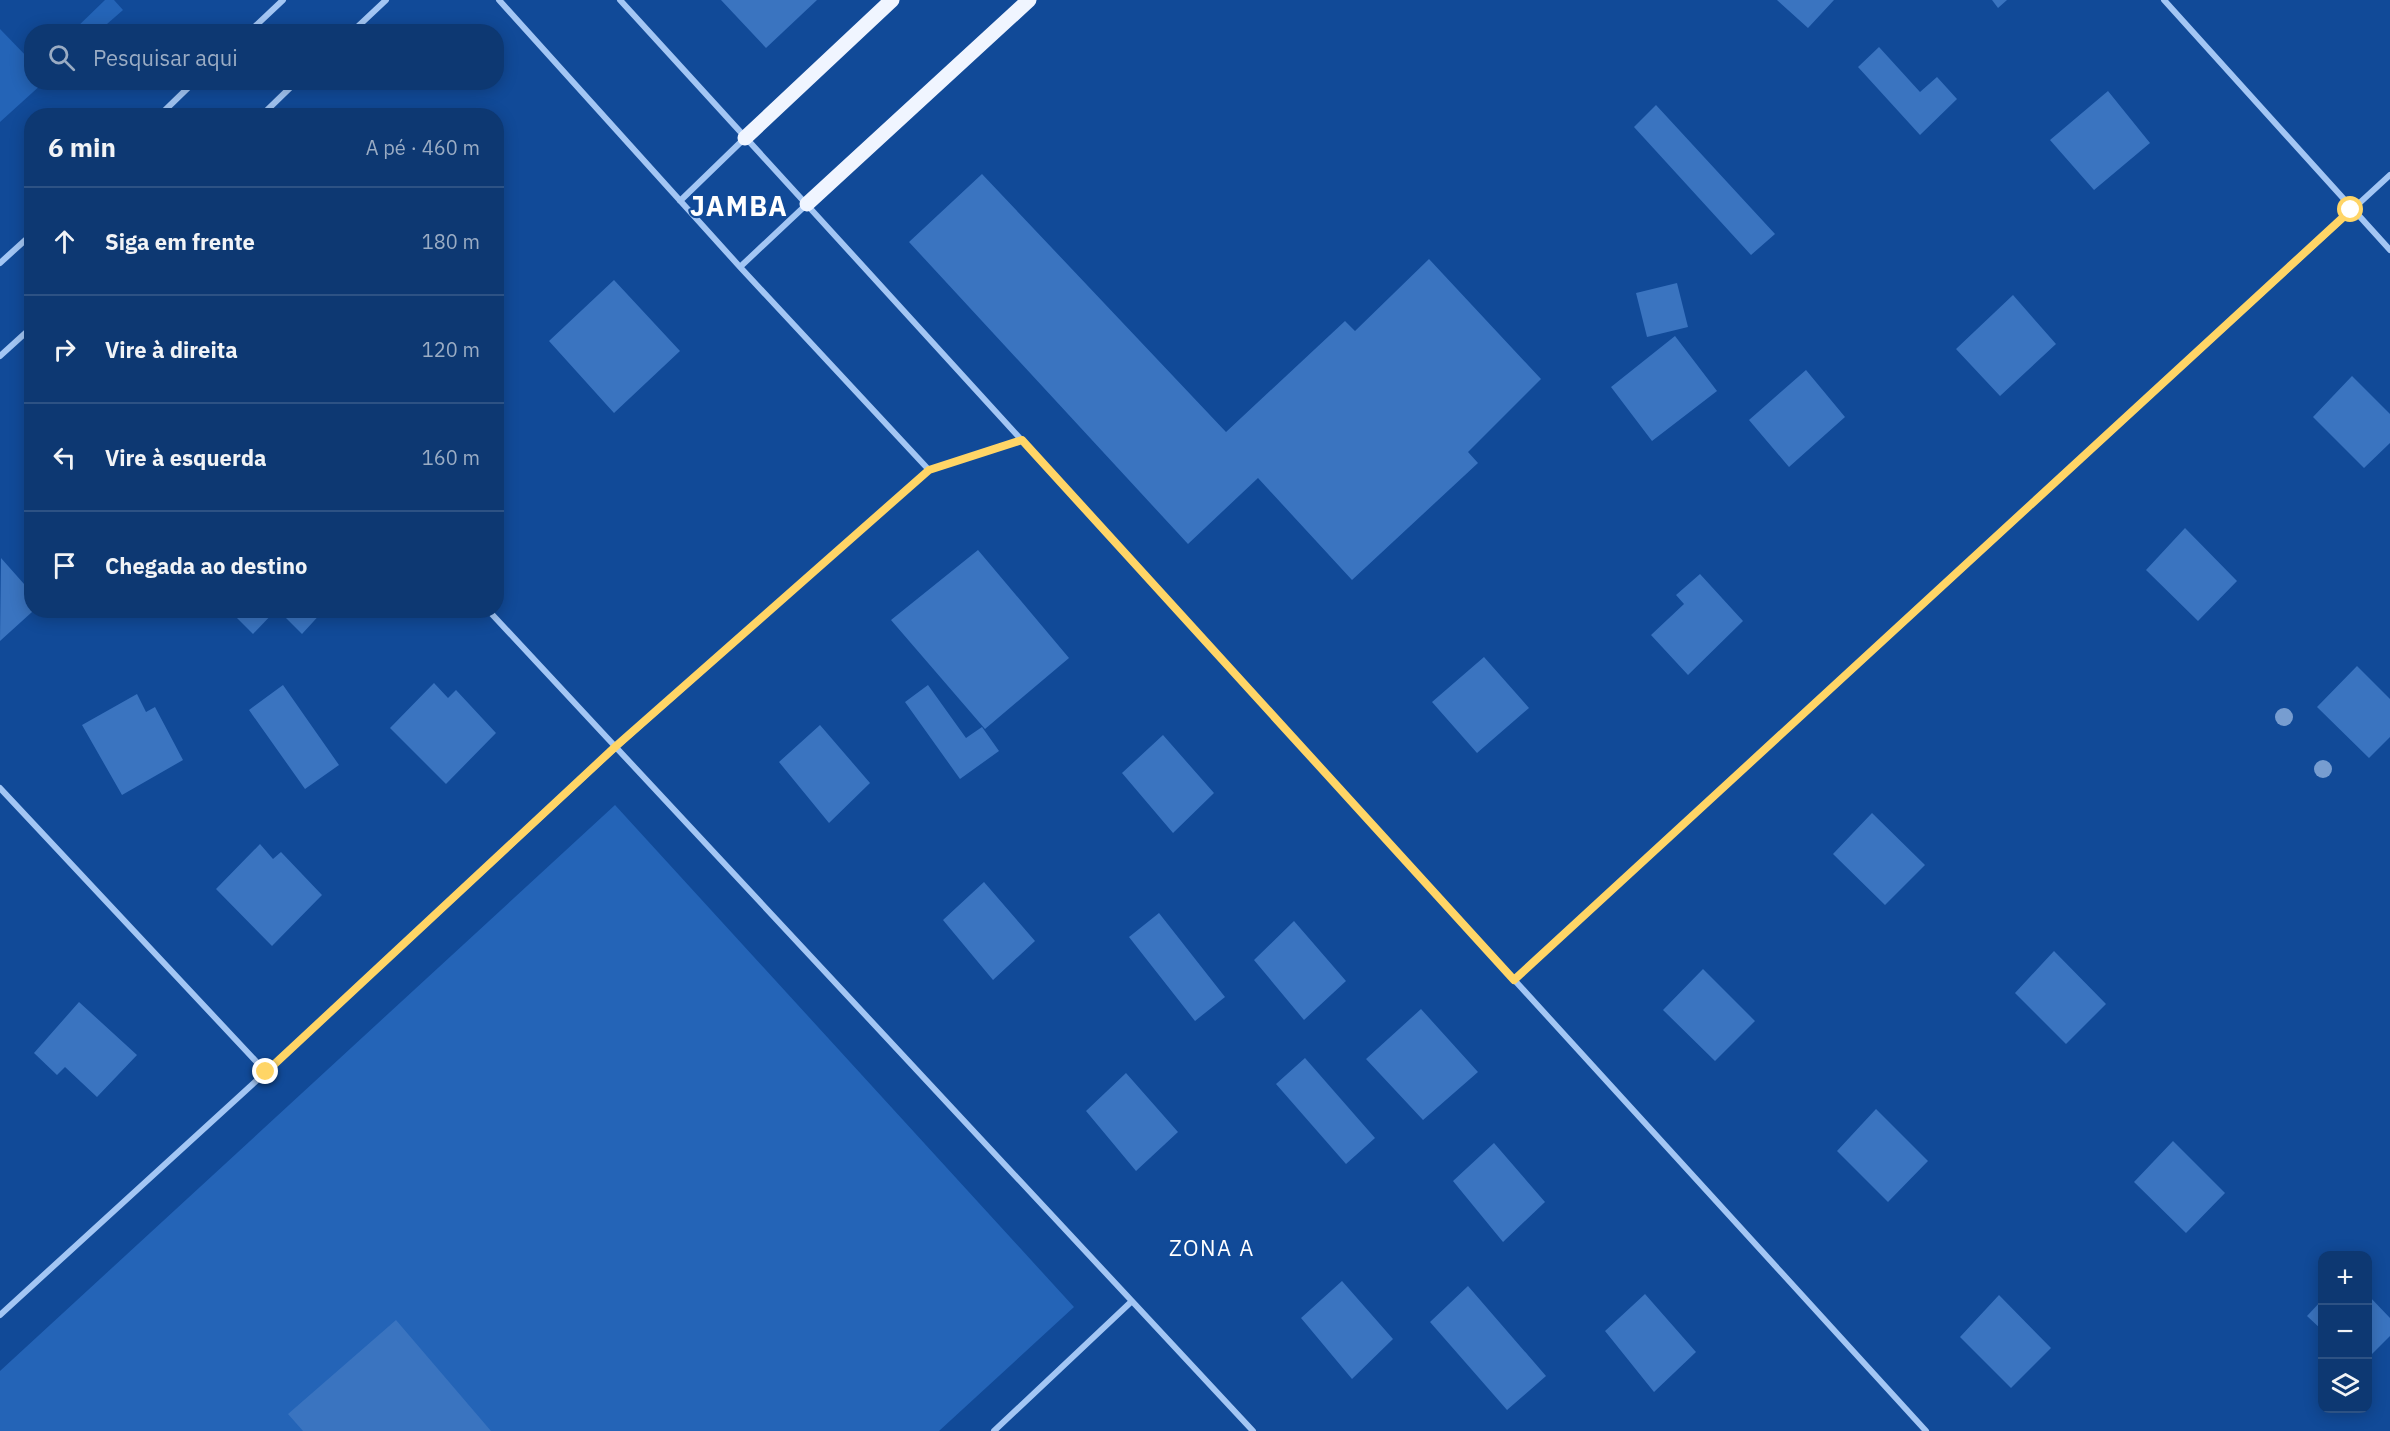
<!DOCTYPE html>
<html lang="pt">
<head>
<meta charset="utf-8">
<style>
	:root { --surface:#0d3872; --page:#1b437a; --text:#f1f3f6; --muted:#9aacc4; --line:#2d5284 }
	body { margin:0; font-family:"IBM Plex Sans",sans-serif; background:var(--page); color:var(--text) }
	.controls { position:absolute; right:18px; bottom:18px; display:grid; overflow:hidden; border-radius:12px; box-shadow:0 3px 15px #0003 }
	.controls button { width:54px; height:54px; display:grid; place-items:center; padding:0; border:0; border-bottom:2px solid var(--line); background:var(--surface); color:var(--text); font:30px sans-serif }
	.stop { position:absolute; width:18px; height:18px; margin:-14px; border:4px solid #ffd566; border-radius:50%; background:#fff }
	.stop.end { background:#ffd566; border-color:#fff; box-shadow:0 2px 6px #0008 }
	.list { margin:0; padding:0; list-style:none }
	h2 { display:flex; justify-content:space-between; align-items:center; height:78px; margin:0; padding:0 24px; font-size:26px }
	h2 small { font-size:20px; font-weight:400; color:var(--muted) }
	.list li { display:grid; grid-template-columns:39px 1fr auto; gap:18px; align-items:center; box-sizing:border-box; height:108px; padding:0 24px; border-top:2px solid var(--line) }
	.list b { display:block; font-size:22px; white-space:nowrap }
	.list em { font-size:20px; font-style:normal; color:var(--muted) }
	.icon { flex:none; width:33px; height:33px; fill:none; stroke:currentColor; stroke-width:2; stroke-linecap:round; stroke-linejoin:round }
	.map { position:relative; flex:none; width:2390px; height:1431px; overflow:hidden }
	.search { position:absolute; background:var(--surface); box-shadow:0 3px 15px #0003; left:24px; top:24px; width:480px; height:66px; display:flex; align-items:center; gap:15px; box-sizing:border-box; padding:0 21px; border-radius:24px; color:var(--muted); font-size:22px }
	.panel { position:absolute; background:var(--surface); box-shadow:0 3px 15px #0003; left:24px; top:108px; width:480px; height:510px; border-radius:24px }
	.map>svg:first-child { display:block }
</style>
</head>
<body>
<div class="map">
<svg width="2390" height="1431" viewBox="0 0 2390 1431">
	<rect width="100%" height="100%" fill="#114a98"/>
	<path fill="#2464b7" d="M 105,0 L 114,0 L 123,10 L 99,31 L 73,31 Z
		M 0,29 L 31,61 L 32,82 L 43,83 L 0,122 Z
		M 615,805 L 1074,1307 L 939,1431 L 0,1431 L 0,1371 Z"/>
	<path fill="#3a74c0" d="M 721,0 L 817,0 L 766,48 Z
		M 1777,0 L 1834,0 L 1808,28 Z
		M 1992,0 L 2007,0 L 1998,8 Z
		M 1879,47 L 1920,92 L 1937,77 L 1957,99 L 1920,135 L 1858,67 Z
		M 2108,91 L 2150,143 L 2094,190 L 2050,140 Z
		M 1656,105 L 1775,234 L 1751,255 L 1634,127 Z
		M 982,174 L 1226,432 L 1345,321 L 1355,331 L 1429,259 L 1541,379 L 1468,452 L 1478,463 L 1352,580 L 1258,478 L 1188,544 L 909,242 Z
		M 614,280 L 680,351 L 614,413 L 549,341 Z
		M 1677,283 L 1688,327 L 1647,337 L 1636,293 Z
		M 2013,295 L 2056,344 L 2000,396 L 1956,349 Z
		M 1675,336 L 1717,391 L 1652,441 L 1611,387 Z
		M 1806,370 L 1845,417 L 1789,467 L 1749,420 Z
		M 2352,376 L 2390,414 L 2390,443 L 2364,468 L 2313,417 Z
		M 2185,528 L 2237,581 L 2198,621 L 2146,570 Z
		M 978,550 L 1069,658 L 985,729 L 891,620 Z
		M 1,558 L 32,593 L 32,612 L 0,641 Z
		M 1700,574 L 1743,621 L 1688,675 L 1651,635 L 1684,604 L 1676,595 Z
		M 229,610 L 276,610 L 253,634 Z
		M 278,610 L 324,610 L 302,634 Z
		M 1484,657 L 1529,708 L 1477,753 L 1432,702 Z
		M 2357,666 L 2390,699 L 2390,737 L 2369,758 L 2317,707 Z
		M 434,683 L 448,698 L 456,690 L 496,733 L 446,784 L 390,728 Z
		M 283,685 L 339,765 L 305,789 L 249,710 Z
		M 928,685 L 966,738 L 982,727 L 999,751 L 960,779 L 905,702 Z
		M 137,694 L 146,712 L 155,707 L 183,760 L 122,795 L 82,725 Z
		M 820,725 L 870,783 L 829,823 L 779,762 Z
		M 1163,735 L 1214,793 L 1173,833 L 1122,773 Z
		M 1872,813 L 1925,865 L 1885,905 L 1833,854 Z
		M 260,844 L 273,859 L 281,852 L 322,895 L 272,946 L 216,889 Z
		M 984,882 L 1035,941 L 993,980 L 943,920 Z
		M 1159,913 L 1225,997 L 1195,1021 L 1129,937 Z
		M 1294,921 L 1346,981 L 1304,1020 L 1254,960 Z
		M 2054,951 L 2106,1004 L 2066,1044 L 2015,993 Z
		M 1703,969 L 1755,1021 L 1715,1061 L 1663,1010 Z
		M 79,1002 L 137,1055 L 97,1097 L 65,1067 L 57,1075 L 34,1053 Z
		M 1421,1009 L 1478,1072 L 1423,1120 L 1366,1059 Z
		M 1305,1058 L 1375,1138 L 1346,1164 L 1276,1084 Z
		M 1126,1073 L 1178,1132 L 1136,1171 L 1086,1111 Z
		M 1876,1109 L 1928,1161 L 1888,1202 L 1837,1151 Z
		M 2173,1141 L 2225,1193 L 2186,1233 L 2134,1182 Z
		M 1494,1143 L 1545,1202 L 1503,1242 L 1453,1181 Z
		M 1342,1281 L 1393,1339 L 1352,1379 L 1301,1318 Z
		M 1468,1286 L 1546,1376 L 1507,1410 L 1430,1322 Z
		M 1645,1294 L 1696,1352 L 1654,1392 L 1605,1331 Z
		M 1999,1295 L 2051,1348 L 2011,1388 L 1960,1337 Z
		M 2368,1295 L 2390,1318 L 2390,1336 L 2368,1358 Z
		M 2322,1300 L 2322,1330 L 2307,1316 Z
		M 396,1320 L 491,1431 L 303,1431 L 288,1414 Z"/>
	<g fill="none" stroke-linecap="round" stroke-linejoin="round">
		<path stroke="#a3c6f4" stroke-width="6" d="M 499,0 L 740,267 L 929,470
			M 620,0 L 1926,1431
			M 2164,0 L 2390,250
			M 249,32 L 283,0
			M 352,32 L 386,0
			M 159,116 L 194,82
			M 261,116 L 296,82
			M 680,201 L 745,138
			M 0,263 L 32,234
			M 740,267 L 806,205
			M 0,356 L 32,327
			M 488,610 L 1253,1431
			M 0,788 L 266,1072
			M 1514,980 L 2390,175
			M 0,1315 L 266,1072 L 616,747 L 929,470 L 1022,440
			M 994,1431 L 1132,1301"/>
		<path stroke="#f0f5ff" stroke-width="15" d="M 745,138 L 892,0
			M 807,204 L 1029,0"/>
	</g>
	<g fill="#779dd0">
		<circle cx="2284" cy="717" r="9"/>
		<circle cx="2323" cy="769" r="9"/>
	</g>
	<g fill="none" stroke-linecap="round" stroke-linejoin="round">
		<path stroke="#ffd566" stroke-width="8" d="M 266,1072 L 615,747 L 929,470 L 1022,440 L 1514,980 L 2351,210"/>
	</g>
	<g text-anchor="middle" stroke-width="4.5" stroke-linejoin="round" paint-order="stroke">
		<g font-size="22" letter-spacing="1.5" fill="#fff" stroke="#114a98">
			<text x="1212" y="1256">ZONA A</text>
		</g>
		<g font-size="27" font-weight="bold" letter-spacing="1.5" fill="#fff" stroke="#114a98">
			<text x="739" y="216">JAMBA</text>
		</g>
	</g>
</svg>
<div class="controls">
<button>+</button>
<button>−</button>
<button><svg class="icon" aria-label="layers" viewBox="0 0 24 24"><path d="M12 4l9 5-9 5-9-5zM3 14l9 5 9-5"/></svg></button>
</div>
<div class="stop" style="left:2351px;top:210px"></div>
<div class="stop end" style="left:266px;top:1072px"></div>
<div class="search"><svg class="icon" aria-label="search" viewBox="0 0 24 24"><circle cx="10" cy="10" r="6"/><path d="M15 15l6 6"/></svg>Pesquisar aqui</div>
<section class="panel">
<h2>6 min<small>A pé · 460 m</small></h2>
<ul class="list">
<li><svg class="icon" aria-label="ahead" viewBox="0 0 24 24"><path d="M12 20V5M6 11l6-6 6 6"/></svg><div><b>Siga em frente</b></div><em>180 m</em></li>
<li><svg class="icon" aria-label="right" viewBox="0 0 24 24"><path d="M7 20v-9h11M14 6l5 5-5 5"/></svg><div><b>Vire à direita</b></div><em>120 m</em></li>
<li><svg class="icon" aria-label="left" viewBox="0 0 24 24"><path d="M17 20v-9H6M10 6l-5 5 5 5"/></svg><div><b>Vire à esquerda</b></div><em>160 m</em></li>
<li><svg class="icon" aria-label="arrive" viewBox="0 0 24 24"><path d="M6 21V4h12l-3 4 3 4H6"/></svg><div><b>Chegada ao destino</b></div></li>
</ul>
</section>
</div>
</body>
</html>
